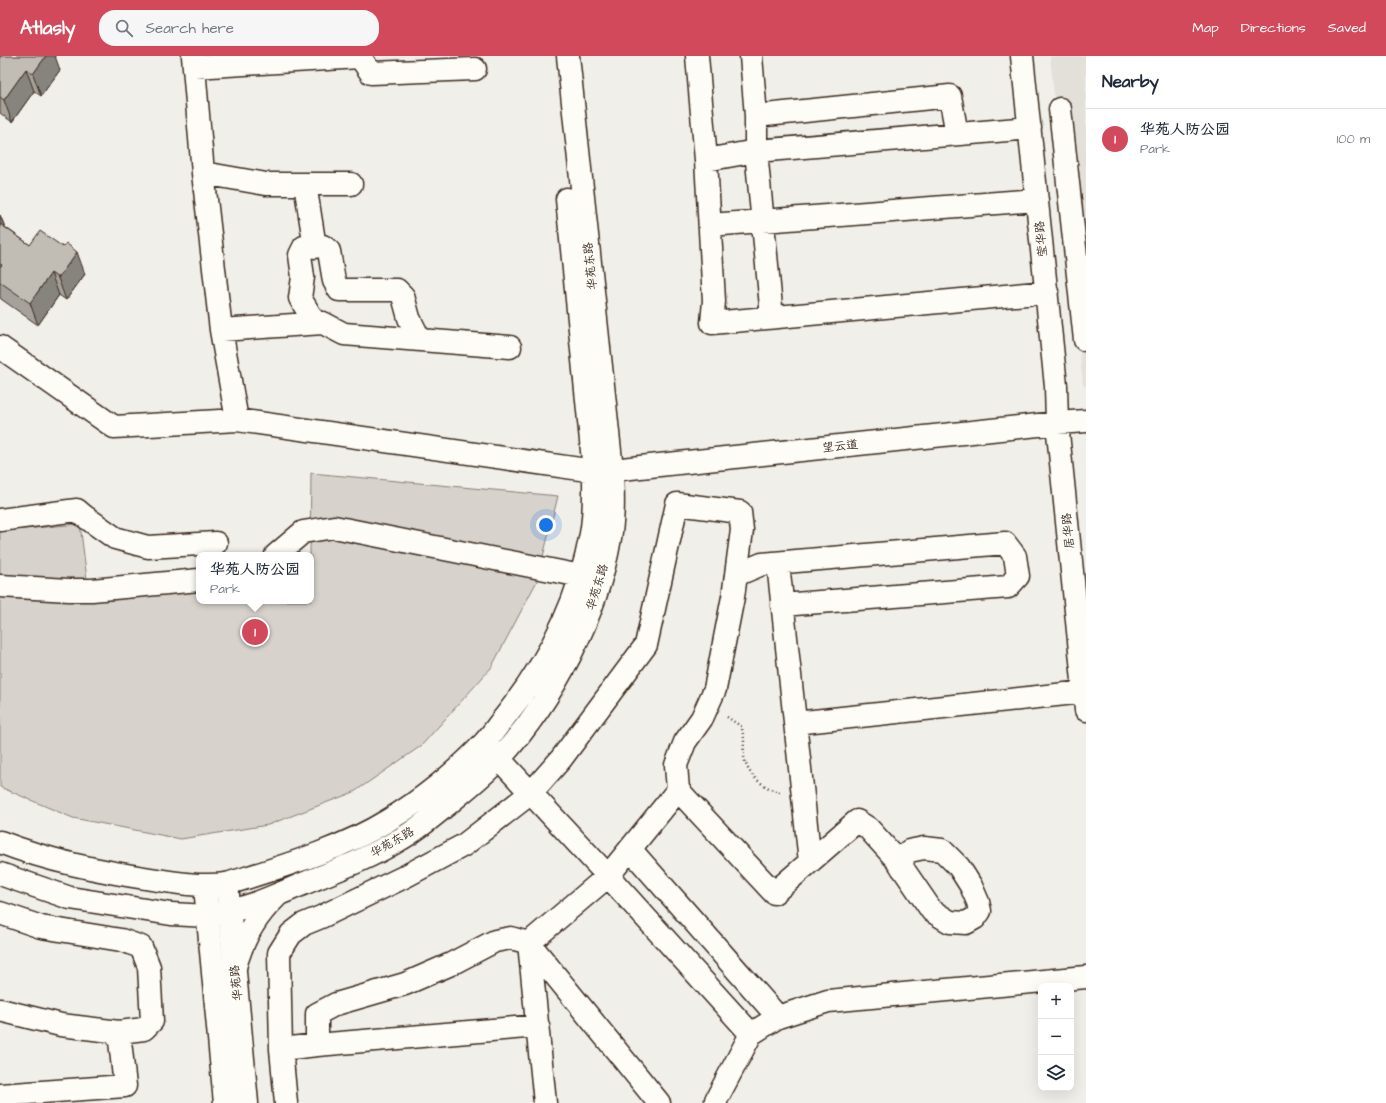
<!DOCTYPE html>
<html lang="en">
<head>
<meta charset="utf-8">
<style>
	:root { --surface:#fff; --page:#f6f6f7; --text:#1f2937; --muted:#747a83; --line:#e0e1e3; --accent:#d1495b }
	body { margin:0; font-family:"Architects Daughter","LXGW WenKai TC",sans-serif; background:var(--page); color:var(--text) }
	.controls { position:absolute; right:12px; bottom:12px; display:grid; overflow:hidden; border-radius:8px; box-shadow:0 4px 16px #0002 }
	.controls button { width:36px; height:36px; display:grid; place-items:center; padding:0; border:0; border-bottom:1px solid var(--line); background:var(--surface); color:var(--text); font:20px sans-serif }
	.you { position:absolute; left:546px; top:469px; width:14px; height:14px; margin:-10px; border:3px solid #fff; border-radius:50%; background:#1a73e8; box-shadow:0 0 0 6px #1a73e833 }
	.badge { display:grid; place-items:center; width:26px; height:26px; border-radius:50%; background:var(--accent); color:#fff; font-size:13px; font-weight:700 }
	.pin { position:absolute; translate:-50% -50%; border:2px solid #fff; box-shadow:0 1px 4px #0006 }
	.popup { position:absolute; left:196px; top:496px; width:118px; height:52px; box-sizing:border-box; display:grid; place-content:center; border-radius:8px; background:var(--surface); filter:drop-shadow(0 1px 3px #0005); font-size:13px; white-space:nowrap; color:var(--muted) }
	.popup b { font-size:15px; color:var(--text) }
	.popup::after { content:''; position:absolute; left:50%; top:100%; margin-left:-8px; border:8px solid transparent; border-top-color:var(--surface) }
	.list { margin:0; padding:0; list-style:none }
	h2 { display:flex; justify-content:space-between; align-items:center; height:52px; margin:0; padding:0 16px; font-size:17px }
	h2 small { font-size:13px; font-weight:400; color:var(--muted) }
	.list li { display:grid; grid-template-columns:26px 1fr auto; gap:12px; align-items:center; box-sizing:border-box; height:60px; padding:0 16px; border-top:1px solid var(--line) }
	.list b { display:block; font-size:15px; white-space:nowrap }
	.list p { margin:0; font-size:13px; white-space:nowrap; color:var(--muted) }
	.list em { font-size:13px; font-style:normal; color:var(--muted) }
	.icon { flex:none; width:22px; height:22px; fill:none; stroke:currentColor; stroke-width:2; stroke-linecap:round; stroke-linejoin:round }
	.map { position:relative; flex:none; width:1086px; height:1047px; overflow:hidden }
	header { display:flex; align-items:center; gap:24px; box-sizing:border-box; height:56px; padding:0 20px; background:var(--accent); color:#fff }
	header strong { font-size:19px }
	nav { display:flex; gap:22px; margin-inline-start:auto; font-size:14px }
	.search { width:280px; height:36px; background:var(--page); display:flex; align-items:center; gap:10px; box-sizing:border-box; padding:0 14px; border-radius:16px; color:var(--muted); font-size:15px }
	main { display:flex }
	aside { flex:1; background:var(--surface) }
	.map>svg:first-child { display:block }
</style>
</head>
<body>
<header>
<strong>Atlasly</strong>
<div class="search"><svg class="icon" aria-label="search" viewBox="0 0 24 24"><circle cx="10" cy="10" r="6"/><path d="M15 15l6 6"/></svg>Search here</div>
<nav><a>Map</a><a>Directions</a><a>Saved</a></nav>
</header>
<main>
<div class="map">
<svg width="1086" height="1047" viewBox="0 0 1086 1047">
	<rect width="100%" height="100%" fill="#f1efea"/>
	<filter id="ink" filterUnits="userSpaceOnUse"><feTurbulence type="fractalNoise" baseFrequency=".025" numOctaves="2"/><feDisplacementMap in="SourceGraphic" scale="8" xChannelSelector="R" yChannelSelector="G"/><feConvolveMatrix kernelMatrix="1 2 1 2 8 2 1 2 1" color-interpolation-filters="sRGB"/></filter>
	<g filter="url(#ink)">
		<path fill="#e3e0da" d="M 1050,0 L 1086,0 L 1086,331 L 1083,329 Z"/>
		<path fill="#d7d2cc" stroke="#897e75" d="M 311,417 L 558,440 L 537,525 L 491,612 L 421,690 L 354,736 L 268,769 L 181,783 L 73,762 L 0,731 L 0,475 L 80,468 L 89,539 L 199,529 L 199,545 L 311,545 L 311,499 L 310,499 Z"/>
		<g fill="none" stroke-linecap="round" stroke-linejoin="round">
			<g stroke="#3b2a1e" stroke-width="25">
				<path id="minor" d="M 697,0 L 706,104 L 714,245 L 712,267 L 1047,236
					M 751,0 L 756,60 L 756,95 L 1030,72
					M 1022,0 L 1056,330 L 1057,367 L 1086,654
					M 194,11 L 360,1 L 371,17 L 475,13
					M 1060,53 L 1085,284
					M 756,60 L 950,40 L 957,78
					M 706,104 L 756,95 L 772,261
					M 203,117 L 266,128 L 351,128
					M 305,128 L 315,191
					M 710,169 L 1037,144
					M 315,267 L 300,242 L 303,221 L 300,199 L 304,191 L 323,190 L 329,195 L 334,225 L 339,234 L 397,234 L 403,240 L 409,262 L 420,284
					M 221,274 L 323,267 L 344,278 L 510,291
					M 0,291 L 114,371 L 237,364 L 221,274 L 203,117 L 193,0
					M 237,364 L 594,415 L 612,414 L 1057,367 L 1086,365
					M 0,464 L 77,454 L 84,460 L 115,482 L 148,491 L 216,487
					M 276,499 L 303,476 L 334,471 L 596,523
					M 778,507 L 810,806
					M 736,519 L 762,508 L 1005,487 L 1015,500 L 1018,520 L 1008,531 L 782,549
					M 0,530 L 69,534 L 92,534 L 199,524
					M 795,667 L 1084,636
					M 489,692 L 608,820 L 751,978
					M 678,734 L 774,837 L 857,765 L 868,772 L 897,804 L 932,855 L 950,866 L 966,867 L 975,862 L 980,855 L 978,846 L 971,830 L 959,811 L 942,794 L 924,792 L 909,795 L 903,800 L 902,812
					M 630,793 L 778,961
					M 227,828 C 280,811 340,794 387,765 C 419,746 458,715 483,688 C 491,680 497,670 504,662 C 547,608 579,546 591,478 C 595,457 594,435 594,415 L 567,143
					M 0,857 L 41,871 L 121,884 L 141,891 L 149,911 L 152,965 L 144,973 L 119,976
					M 211,859 C 246,854 278,838 310,825 C 340,813 371,801 399,784 C 418,774 437,757 454,743 C 470,730 486,717 500,702 C 553,644 597,560 610,482 C 614,460 613,437 612,414 L 568,0
					M 234,915 C 241,887 254,862 275,842
					M 0,954 L 61,969 L 119,976 L 125,1030 L 0,1039
					M 538,970 L 317,989 L 281,993 L 279,897 L 291,878 L 304,868 L 321,861 L 404,821 L 464,789 L 531,737 L 561,703 L 646,589 L 677,448 L 740,456 L 742,474 L 733,541 L 715,633 L 702,662 L 685,686 L 676,709 L 678,734 L 608,820 L 529,887 L 545,1047
					M 317,989 L 317,958 L 336,948 L 405,928 L 451,908 L 495,885 L 511,882 L 529,887 L 659,1047
					M 281,993 L 286,1047
					M 716,1047 L 716,1044 L 751,978 L 778,961 L 828,945 L 1086,921"/>
			</g>
			<g stroke="#3b2a1e" stroke-width="25">
				<path id="major" d="M 0,786 C 49,805 99,815 151,823 C 176,827 201,831 227,828 L 247,1047
					M 0,818 L 70,842 L 171,858 L 208,860
					M 205,830 L 225,1047"/>
			</g>
			<path stroke="#3b2a1e" stroke-width="2.5" stroke-dasharray="1 3" stroke-linecap="butt" d="M 727,661 L 742,671 C 742,676 744,680 744,684 C 744,689 743,695 744,700 C 746,718 763,732 780,736"/>
			<use href="#minor" stroke="#fdfcf7" stroke-width="22"/>
			<use href="#major" stroke="#fdfcf7" stroke-width="22"/>
		</g>
		<path fill="#a6a29b" stroke="#3b2a1e" d="M 0,0 L 60,14 L 41,40 L 34,35 L 12,66 L 0,57 Z
			M 0,159 L 5,171 L 30,189 L 85,218 L 66,244 L 59,239 L 38,269 L 1,243 L 0,241 Z"/>
		<path fill="#87847e" stroke="#3b2a1e" d="M 46,0 L 55,0 L 60,14 L 41,40 L 33,18 Z
			M 26,13 L 34,35 L 12,66 L 4,44 Z
			M 0,159 L 8,180 L 0,178 Z
			M 77,196 L 85,218 L 66,244 L 58,222 Z
			M 51,217 L 59,239 L 38,269 L 30,247 Z"/>
		<path fill="#c1bcb4" stroke="#3b2a1e" d="M 0,0 L 46,0 L 33,18 L 26,13 L 4,44 L 0,41 Z
			M 0,168 L 30,189 L 40,175 L 63,191 L 66,187 L 77,196 L 58,222 L 51,217 L 30,247 L 0,226 L 0,211 L 2,209 L 0,208 Z"/>
	</g>
	<g text-anchor="middle" stroke-width="3" stroke-linejoin="round" paint-order="stroke">
		<g font-size="12" fill="#3b2a1e" stroke="#fdfcf7">
			<text transform="translate(1041 183) rotate(-96)" y="4">莹华路</text>
			<text transform="translate(590 210) rotate(-96)" y="4">华苑东路</text>
			<text transform="translate(840 390) rotate(-6)" y="4">望云道</text>
			<text transform="translate(1068 475) rotate(-96)" y="4">居华路</text>
			<text transform="translate(597 531) rotate(-73)" y="4">华苑东路</text>
			<text transform="translate(392 786) rotate(-30)" y="4">华苑东路</text>
			<text transform="translate(236 927) rotate(-96)" y="4">华苑路</text>
		</g>
	</g>
</svg>
<div class="controls">
<button>+</button>
<button>−</button>
<button><svg class="icon" aria-label="layers" viewBox="0 0 24 24"><path d="M12 4l9 5-9 5-9-5zM3 14l9 5 9-5"/></svg></button>
</div>
<div class="you"></div>
<div class="pin badge" style="left:255px;top:576px">1</div>
<div class="popup"><b>华苑人防公园</b>Park</div>
</div>
<aside>
<h2>Nearby<small></small></h2>
<ul class="list">
<li><span class="badge">1</span><div><b>华苑人防公园</b><p>Park</p></div><em>100 m</em></li>
</ul>
</aside>
</main>
</body>
</html>
